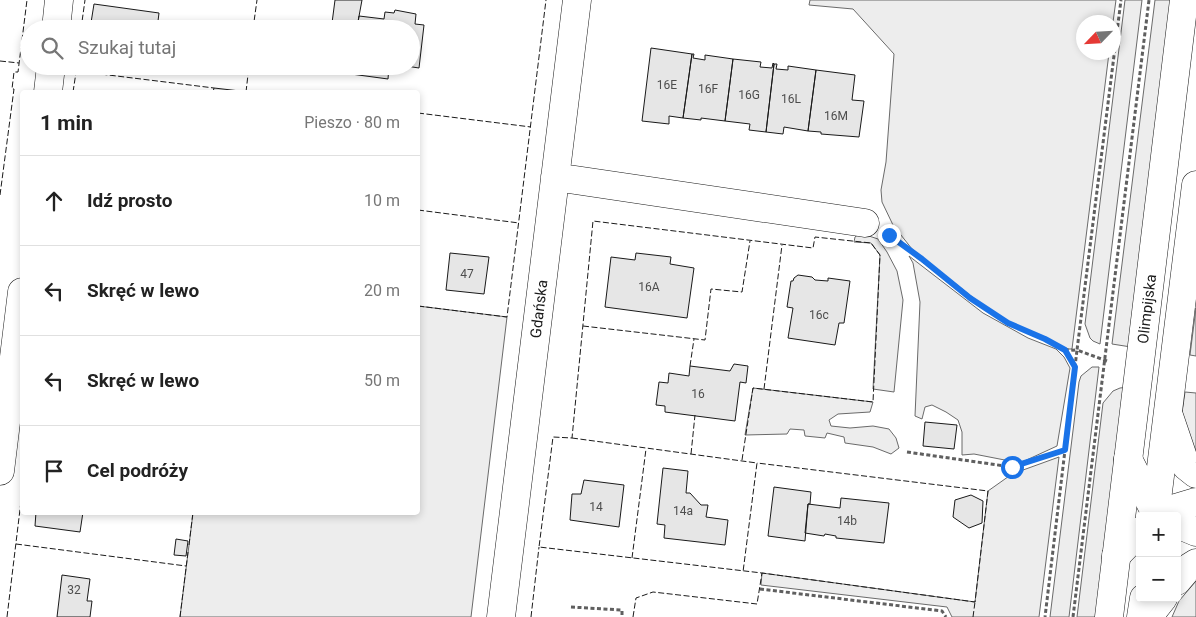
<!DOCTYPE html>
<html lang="pl">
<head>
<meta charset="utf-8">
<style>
	:root { --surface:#fff; --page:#f2f2f2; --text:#222; --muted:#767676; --line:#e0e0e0 }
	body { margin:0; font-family:Roboto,sans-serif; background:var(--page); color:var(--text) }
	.controls { position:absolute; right:15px; bottom:15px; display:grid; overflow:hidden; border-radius:5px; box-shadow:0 2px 8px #0003 }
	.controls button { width:45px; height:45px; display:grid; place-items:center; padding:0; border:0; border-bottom:1px solid var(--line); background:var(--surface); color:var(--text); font:25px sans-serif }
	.compass { position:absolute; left:1076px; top:15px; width:45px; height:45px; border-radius:50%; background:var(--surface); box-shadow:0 2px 8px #0003; rotate:245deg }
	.stop { position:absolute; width:15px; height:15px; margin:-11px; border:4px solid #1a73e8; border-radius:50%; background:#fff }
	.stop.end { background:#1a73e8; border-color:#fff; box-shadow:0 1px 5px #0008 }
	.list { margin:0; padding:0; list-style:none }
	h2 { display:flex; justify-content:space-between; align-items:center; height:65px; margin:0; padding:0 20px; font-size:21px }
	h2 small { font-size:16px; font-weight:400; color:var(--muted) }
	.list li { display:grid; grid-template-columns:32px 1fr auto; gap:15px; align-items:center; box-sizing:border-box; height:90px; padding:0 20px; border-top:1px solid var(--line) }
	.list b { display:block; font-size:19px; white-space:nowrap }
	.list em { font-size:16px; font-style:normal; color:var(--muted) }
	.icon { flex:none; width:28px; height:28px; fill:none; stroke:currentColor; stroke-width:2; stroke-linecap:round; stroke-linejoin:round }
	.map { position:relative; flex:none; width:1196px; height:617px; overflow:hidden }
	.search { position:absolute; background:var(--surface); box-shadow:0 2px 8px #0003; left:20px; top:20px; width:400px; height:55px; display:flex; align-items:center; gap:12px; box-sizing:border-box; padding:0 18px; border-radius:28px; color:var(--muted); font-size:19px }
	.panel { position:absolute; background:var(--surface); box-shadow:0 2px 8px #0003; left:20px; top:90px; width:400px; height:425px; border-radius:5px }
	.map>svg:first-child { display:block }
</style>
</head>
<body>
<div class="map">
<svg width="1196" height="617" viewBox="0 0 1196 617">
	<rect width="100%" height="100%" fill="#fff"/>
	<path fill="#ededed" stroke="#6a6a6a" d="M 810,0 L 1116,0 L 1113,22 L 1084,22 L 1084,52 L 1109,53 L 1072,349 L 1068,349 L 1005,323 L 912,249 L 893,225 L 882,202 L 881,190 L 886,162 L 894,54 L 853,9 L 809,5 Z
		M 1125,0 L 1142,0 L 1100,344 L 1093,341 L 1090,338 L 1085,324 Z
		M 1155,0 L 1174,0 L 1131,347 L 1112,344 Z
		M 860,233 L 878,239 L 887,252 L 897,271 L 903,300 L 894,392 L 873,389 L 880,255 L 871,243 L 854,242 L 855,237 Z
		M 909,256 L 983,313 L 1028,338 L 1056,349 L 1064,357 L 1070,368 L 1057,446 L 1020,463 L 974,454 L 962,455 L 962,432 L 958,420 L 946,412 L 932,405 L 925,407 L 922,419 L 915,416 L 920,302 L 913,263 Z
		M 418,306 L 507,317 L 471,617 L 180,617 L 193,513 L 418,512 Z
		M 1196,308 L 1196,356 L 1190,355 Z
		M 1092,367 L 1099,367 L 1069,617 L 1050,617 L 1079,382 L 1081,376 Z
		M 1129,387 L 1101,617 L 1077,617 L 1103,403 L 1113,391 L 1120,388 Z
		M 753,388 L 873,402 L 870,412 L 838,414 L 829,420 L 831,426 L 850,428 L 873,426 L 889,429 L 896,438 L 899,448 L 891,454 L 873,447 L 845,443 L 844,437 L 827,433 L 825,438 L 805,436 L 804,430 L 790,429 L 787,434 L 745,435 Z
		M 1185,392 L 1196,393 L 1196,457 L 1181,420 Z
		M 1059,457 L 1039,617 L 952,617 L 947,607 L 761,585 L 762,573 L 975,602 L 988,491 L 1012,474 Z
		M 1196,581 L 1196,617 L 1172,617 L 1179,601 Z"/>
	<path fill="#e6e6e6" stroke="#1a1a1a" d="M 335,0 L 362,0 L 357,27 L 332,23 Z
		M 94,4 L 159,13 L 157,29 L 90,29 Z
		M 395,10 L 416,14 L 415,24 L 424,25 L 419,68 L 406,66 L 411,66 L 411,29 L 357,29 L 359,16 L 384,19 L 385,12 L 394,13 Z
		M 651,48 L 692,54 L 683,118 L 669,116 L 669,124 L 642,121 Z
		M 692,54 L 694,54 L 693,58 L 705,60 L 705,55 L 733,59 L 725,121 L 701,118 L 701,120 L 683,118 Z
		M 733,59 L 761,62 L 760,67 L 772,68 L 773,63 L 774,64 L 766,132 L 749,130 L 750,124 L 725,121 Z
		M 774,64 L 777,64 L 776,69 L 788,70 L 788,66 L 816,70 L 808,131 L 784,127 L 783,134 L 766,132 Z
		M 352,66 L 389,66 L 388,79 L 351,74 Z
		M 816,70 L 855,75 L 852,100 L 864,101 L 859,137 L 821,134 L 821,132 L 808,131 Z
		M 214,88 L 240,91 L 240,92 L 213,92 Z
		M 450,253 L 489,257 L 484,294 L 446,290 Z
		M 636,253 L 671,257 L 670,264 L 694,268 L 687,318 L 605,307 L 611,257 L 635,260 Z
		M 798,275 L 812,277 L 815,280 L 828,281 L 828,278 L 850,281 L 844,323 L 839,323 L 835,345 L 788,338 L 793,308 L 787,307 L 791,281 L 793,281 L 794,278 Z
		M 734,364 L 748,366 L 746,383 L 740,382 L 735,421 L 665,412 L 665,406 L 656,405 L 659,382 L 668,383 L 669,373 L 689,376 L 690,366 L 730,371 Z
		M 925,422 L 957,425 L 954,449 L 923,446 Z
		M 663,468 L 688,471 L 686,493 L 690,493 L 701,505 L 708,505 L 706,517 L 728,520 L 725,545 L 664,538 L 665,525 L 657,524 Z
		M 584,480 L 624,485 L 619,527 L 570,520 L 572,494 L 581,494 Z
		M 774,487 L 811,492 L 810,504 L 808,504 L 805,541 L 768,536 Z
		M 971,495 L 983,501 L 982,523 L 969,528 L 953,517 L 955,500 Z
		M 841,498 L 889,503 L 884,543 L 836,538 L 836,536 L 825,534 L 824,536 L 805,533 L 808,504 L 840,508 Z
		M 36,512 L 83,512 L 80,532 L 35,526 Z
		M 176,539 L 188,541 L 186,556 L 174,555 Z
		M 62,575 L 90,579 L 87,601 L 92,601 L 90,617 L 57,617 Z"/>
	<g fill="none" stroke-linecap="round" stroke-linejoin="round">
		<g stroke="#1a1a1a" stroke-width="29">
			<path id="minor" d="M 56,29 L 59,0
				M 48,92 L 51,66
				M 555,177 L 865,223
				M 1169,416 L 1186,466 L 1196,474
				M 1128,459 L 1156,514 L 1160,516
				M 0,471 L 22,292
				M 1154,516 L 1156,514 L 1196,502
				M 1177,524 L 1196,532
				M 1116,556 L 1140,531
				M 1177,581 L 1188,568 L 1196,563
				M 501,617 L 577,0
				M 1148,617 L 1163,598"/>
		</g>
		<g stroke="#1a1a1a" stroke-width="29">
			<path id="secondary" d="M 1155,516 L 1196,185
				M 1109,617 L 1184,0
				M 1141,617 L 1144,598"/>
		</g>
		<path stroke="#5f5f5f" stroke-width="3" stroke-dasharray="4 2.5" stroke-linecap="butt" d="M 891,237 C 930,265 965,297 1006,322 C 1018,329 1033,332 1045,339 C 1059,346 1060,351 1077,350 L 1045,617
			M 1065,350 L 1075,367
			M 1107,361 L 1077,350 L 1121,0
			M 907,452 L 1012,467 L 1065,450
			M 760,589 L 942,611 L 946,617
			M 571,607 L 622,610 L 622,617
			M 1073,617 L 1149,0"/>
		<use href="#minor" stroke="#fff" stroke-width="28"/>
		<use href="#secondary" stroke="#fff" stroke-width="28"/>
		<path stroke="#1a1a1a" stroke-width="1" stroke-dasharray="6 2.5" stroke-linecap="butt" d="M 81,29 L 85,0
			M 253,29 L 257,0
			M 0,61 L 19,63
			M 76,71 L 214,88
			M 240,91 L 253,92
			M 73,92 L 77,66
			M 246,92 L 249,66
			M 418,113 L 531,127
			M 0,195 L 14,89 L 12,89 L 14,72 L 18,72 L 27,0
			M 418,210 L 519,223
			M 418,306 L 507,317 L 546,0
			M 583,326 L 705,340 L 711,289 L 742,292 L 750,241
			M 690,366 L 694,339
			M 764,389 L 782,245
			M 572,438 L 757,463 L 743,572
			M 691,454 L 695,415
			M 742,460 L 753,388 L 873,402 L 880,255 L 871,243 L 815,237 L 813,248 L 593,221 L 572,438 L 553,437 L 539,547 L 762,573 L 975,602 L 988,491 L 757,463
			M 16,544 L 186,566
			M 189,545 L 193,512
			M 632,558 L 646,449
			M 7,617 L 22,493
			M 180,617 L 188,552
			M 531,617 L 539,547
			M 633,617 L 636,598 L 653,592 L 757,604 L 762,573
			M 973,617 L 975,602"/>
	</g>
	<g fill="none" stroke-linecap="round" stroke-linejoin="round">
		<path stroke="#1a73e8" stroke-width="6" d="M 889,235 L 922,259 L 970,298 L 1008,323 L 1045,339 L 1065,350 L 1075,367 L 1065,450 L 1012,467"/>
	</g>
	<g text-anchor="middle" stroke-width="4" stroke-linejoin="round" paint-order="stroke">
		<g font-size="12" fill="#4d4d4d">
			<text x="667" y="89">16E</text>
			<text x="708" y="93">16F</text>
			<text x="749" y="99">16G</text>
			<text x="791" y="103">16L</text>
			<text x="836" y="120">16M</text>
			<text x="467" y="278">47</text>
			<text x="649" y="291">16A</text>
			<text x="819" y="319">16c</text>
			<text x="698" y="398">16</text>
			<text x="596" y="511">14</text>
			<text x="683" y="515">14a</text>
			<text x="847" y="525">14b</text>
			<text x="74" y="594">32</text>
		</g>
		<g font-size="15" fill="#1a1a1a" stroke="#fff">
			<text transform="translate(539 309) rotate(-83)" y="5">Gdańska</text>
			<text transform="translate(1147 309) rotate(-83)" y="5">Olimpijska</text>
		</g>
	</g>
</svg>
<div class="controls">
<button>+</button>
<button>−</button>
</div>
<svg class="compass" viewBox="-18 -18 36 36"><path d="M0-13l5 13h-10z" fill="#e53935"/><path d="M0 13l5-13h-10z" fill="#767676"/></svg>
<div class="stop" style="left:1012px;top:467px"></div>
<div class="stop end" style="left:889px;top:235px"></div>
<div class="search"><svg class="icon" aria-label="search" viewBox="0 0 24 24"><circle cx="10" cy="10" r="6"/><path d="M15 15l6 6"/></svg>Szukaj tutaj</div>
<section class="panel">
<h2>1 min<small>Pieszo · 80 m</small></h2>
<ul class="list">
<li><svg class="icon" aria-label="ahead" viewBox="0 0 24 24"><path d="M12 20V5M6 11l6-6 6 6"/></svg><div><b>Idź prosto</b></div><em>10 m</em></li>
<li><svg class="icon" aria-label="left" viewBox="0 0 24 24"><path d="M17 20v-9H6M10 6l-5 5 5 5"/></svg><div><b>Skręć w lewo</b></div><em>20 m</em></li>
<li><svg class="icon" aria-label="left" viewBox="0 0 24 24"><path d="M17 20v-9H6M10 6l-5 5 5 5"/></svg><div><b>Skręć w lewo</b></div><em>50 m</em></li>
<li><svg class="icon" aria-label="arrive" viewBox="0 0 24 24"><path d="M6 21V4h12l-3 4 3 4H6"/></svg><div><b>Cel podróży</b></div></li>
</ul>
</section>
</div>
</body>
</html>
